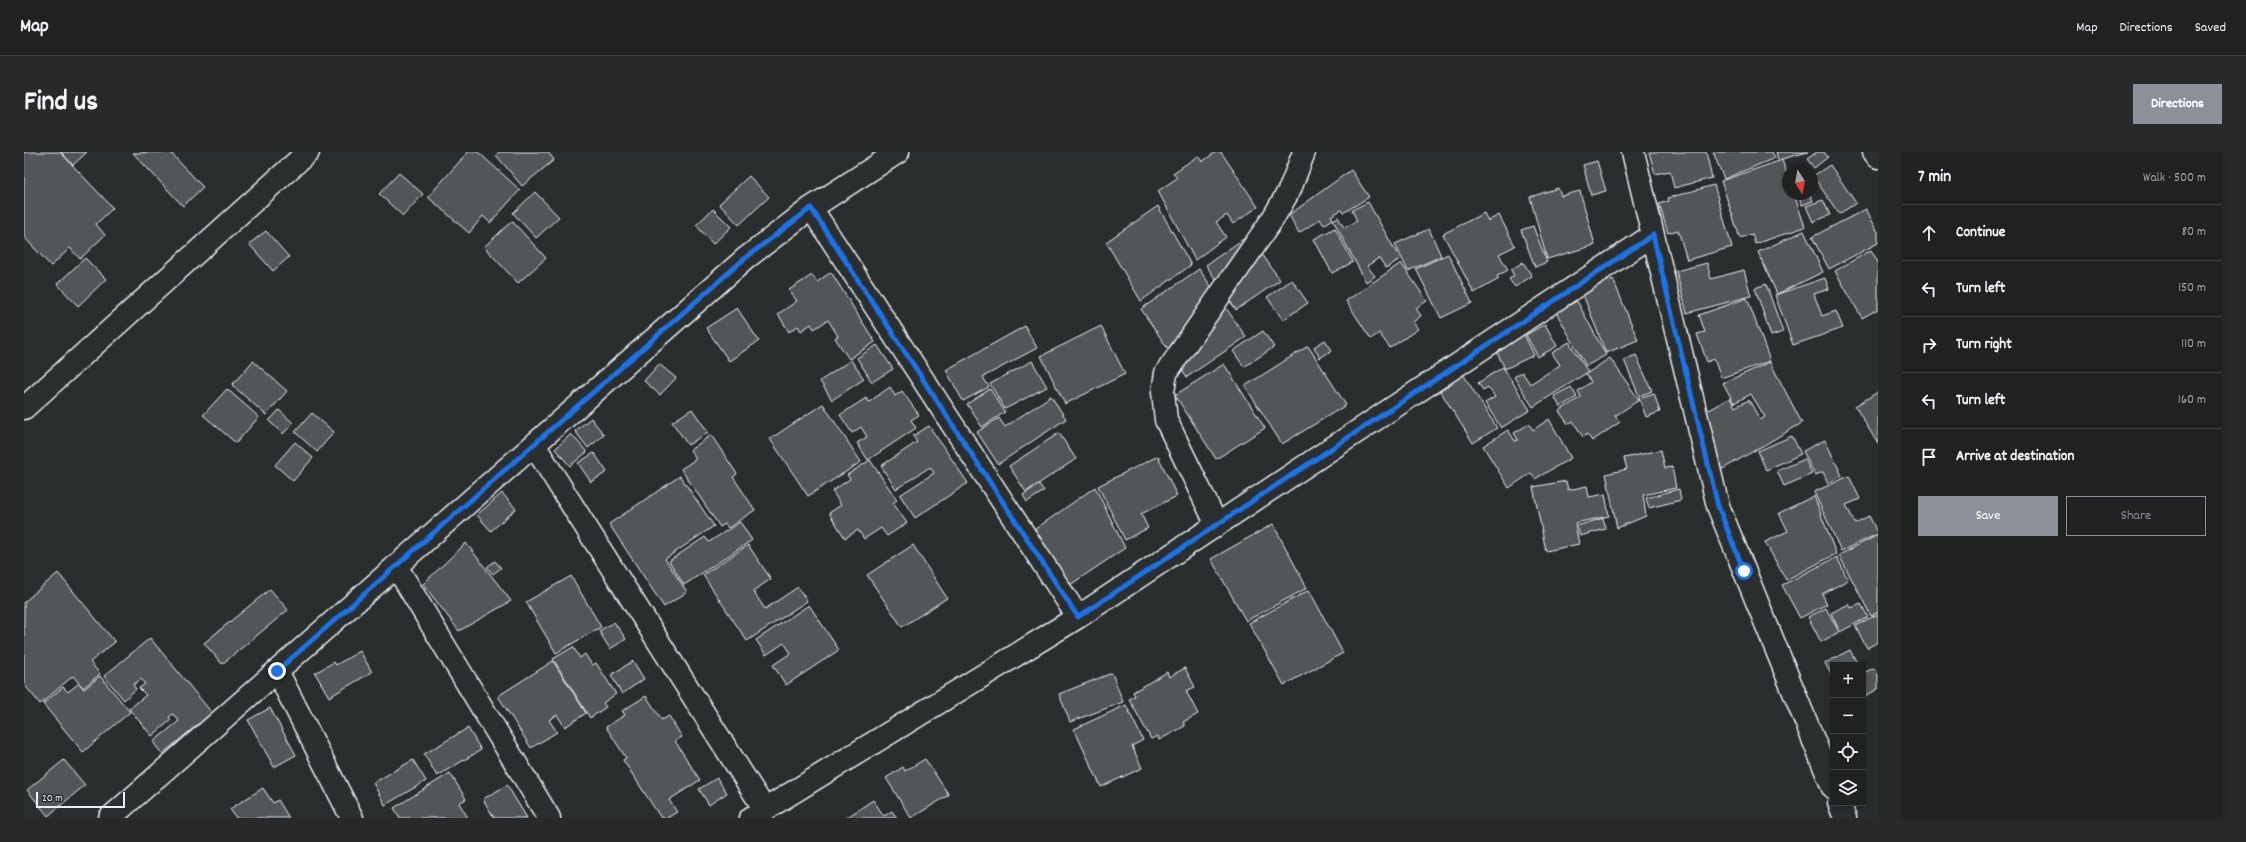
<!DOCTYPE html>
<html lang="en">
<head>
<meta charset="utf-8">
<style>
	:root { --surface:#202222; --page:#282a2a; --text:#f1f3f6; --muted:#a2a4a5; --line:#3d3f40; --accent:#8c9099 }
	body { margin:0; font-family:Dekko,sans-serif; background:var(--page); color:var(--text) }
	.controls { position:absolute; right:12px; bottom:12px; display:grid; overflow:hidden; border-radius:0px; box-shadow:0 2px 6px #0003 }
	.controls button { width:36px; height:36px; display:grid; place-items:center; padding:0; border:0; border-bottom:1px solid var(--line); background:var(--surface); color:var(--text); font:20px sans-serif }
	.compass { position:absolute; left:1758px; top:12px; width:36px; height:36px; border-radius:50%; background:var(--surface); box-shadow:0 2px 6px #0003; rotate:169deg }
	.scale { position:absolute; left:12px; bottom:10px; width:89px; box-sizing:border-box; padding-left:4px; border:2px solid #e8f1f8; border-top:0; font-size:11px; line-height:14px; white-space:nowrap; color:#e8f1f8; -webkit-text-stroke:3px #2a2d2e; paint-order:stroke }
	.stop { position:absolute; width:12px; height:12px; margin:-9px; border:3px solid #1a73e8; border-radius:50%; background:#fff }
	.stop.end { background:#1a73e8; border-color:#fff; box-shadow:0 1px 4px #0008 }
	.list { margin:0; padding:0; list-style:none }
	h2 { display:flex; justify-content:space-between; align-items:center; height:52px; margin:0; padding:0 16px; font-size:17px }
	h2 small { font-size:13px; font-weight:400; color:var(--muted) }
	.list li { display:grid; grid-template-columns:26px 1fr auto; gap:12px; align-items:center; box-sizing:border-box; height:56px; padding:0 16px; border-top:1px solid var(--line) }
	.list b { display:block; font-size:15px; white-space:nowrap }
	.list em { font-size:13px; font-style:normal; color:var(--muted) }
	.actions { display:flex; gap:8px; padding:12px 16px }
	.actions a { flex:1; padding:9px 0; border:1px solid var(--accent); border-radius:0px; text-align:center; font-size:14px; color:var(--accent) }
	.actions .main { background:var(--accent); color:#fff }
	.icon { flex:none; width:22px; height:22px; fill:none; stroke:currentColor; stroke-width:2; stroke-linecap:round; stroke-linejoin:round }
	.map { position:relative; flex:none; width:1854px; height:666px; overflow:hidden; border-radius:0px }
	header { display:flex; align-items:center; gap:24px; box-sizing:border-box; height:56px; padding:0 20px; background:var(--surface); border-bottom:1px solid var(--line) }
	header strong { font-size:19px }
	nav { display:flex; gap:22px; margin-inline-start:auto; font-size:14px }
	.intro { display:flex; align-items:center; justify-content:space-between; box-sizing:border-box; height:96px; padding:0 24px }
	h1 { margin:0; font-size:28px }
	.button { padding:10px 18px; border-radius:0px; background:var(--accent); color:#fff; font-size:14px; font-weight:700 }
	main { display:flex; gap:24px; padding:0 24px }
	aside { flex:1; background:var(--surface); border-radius:0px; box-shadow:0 2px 6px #0003 }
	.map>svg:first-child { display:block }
</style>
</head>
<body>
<header>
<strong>Map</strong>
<nav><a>Map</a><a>Directions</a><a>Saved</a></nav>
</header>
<div class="intro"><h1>Find us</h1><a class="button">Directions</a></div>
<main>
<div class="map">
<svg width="1854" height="666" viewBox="0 0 1854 666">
	<rect width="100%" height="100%" fill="#2a2d2e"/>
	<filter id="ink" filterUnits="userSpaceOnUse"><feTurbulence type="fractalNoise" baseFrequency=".025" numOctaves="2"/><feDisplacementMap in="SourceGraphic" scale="8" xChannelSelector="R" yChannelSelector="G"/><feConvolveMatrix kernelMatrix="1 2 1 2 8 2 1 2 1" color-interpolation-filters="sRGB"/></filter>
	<g filter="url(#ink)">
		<path fill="#535759" stroke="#e8f1f8" d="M 0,0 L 36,0 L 89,56 L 72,72 L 81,83 L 56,107 L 46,96 L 27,114 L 0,85 Z
			M 37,0 L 63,0 L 49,13 Z
			M 146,0 L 179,35 L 159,54 L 109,1 Z
			M 444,0 L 454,0 L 496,38 L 466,71 L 459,64 L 445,81 L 404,45 Z
			M 475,0 L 524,0 L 530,8 L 498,34 L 472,3 Z
			M 1192,0 L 1197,0 L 1234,55 L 1209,72 L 1203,63 L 1192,70 L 1202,85 L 1171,108 L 1134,39 L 1153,26 L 1149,21 L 1174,4 L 1178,10 Z
			M 1625,0 L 1682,0 L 1688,26 L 1650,36 L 1646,19 L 1631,22 Z
			M 1689,0 L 1748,0 L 1751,6 L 1700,27 Z
			M 1752,0 L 1784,0 L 1754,8 Z
			M 1793,0 L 1800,0 L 1804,5 L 1790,16 L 1783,7 Z
			M 1758,8 L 1764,25 L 1764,42 L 1770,42 L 1781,75 L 1731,92 L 1728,82 L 1716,86 L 1697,29 Z
			M 1573,9 L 1582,39 L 1567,43 L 1559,13 Z
			M 1806,13 L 1832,51 L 1815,62 L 1789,24 Z
			M 1327,18 L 1345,45 L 1319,61 L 1317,58 L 1307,64 L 1309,67 L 1300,73 L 1296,67 L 1275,81 L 1265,63 Z
			M 375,21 L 399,42 L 379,64 L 355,42 Z
			M 725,24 L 745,45 L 715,73 L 695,52 Z
			M 1690,33 L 1708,95 L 1663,108 L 1654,78 L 1644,81 L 1635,52 L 1645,49 L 1644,46 Z
			M 1534,36 L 1537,44 L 1556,39 L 1571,93 L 1523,107 L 1506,45 Z
			M 511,40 L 535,65 L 512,86 L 489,61 Z
			M 1774,42 L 1786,42 L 1789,49 L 1778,53 Z
			M 1799,48 L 1806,63 L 1789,70 L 1782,54 Z
			M 1344,50 L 1376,107 L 1362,116 L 1355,106 L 1343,114 L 1351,124 L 1342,130 L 1309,68 L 1314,65 L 1320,76 L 1333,69 L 1328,58 Z
			M 1134,54 L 1167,113 L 1117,149 L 1082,90 Z
			M 689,57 L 707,75 L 689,92 L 672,73 Z
			M 1842,57 L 1854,80 L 1854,91 L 1805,117 L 1788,85 Z
			M 1460,61 L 1464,69 L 1475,63 L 1491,94 L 1475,102 L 1484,118 L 1473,124 L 1475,127 L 1450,141 L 1419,82 Z
			M 488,69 L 522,106 L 494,131 L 460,95 Z
			M 1509,74 L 1523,110 L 1511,115 L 1497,78 Z
			M 1311,76 L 1329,110 L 1308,121 L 1290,87 Z
			M 1405,77 L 1417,104 L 1384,119 L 1371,92 Z
			M 242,79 L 265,105 L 249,119 L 225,92 Z
			M 1780,79 L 1799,120 L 1753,142 L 1734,100 Z
			M 1225,83 L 1256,128 L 1212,158 L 1182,113 Z
			M 1847,98 L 1854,110 L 1854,157 L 1838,166 L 1811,119 Z
			M 1424,102 L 1448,151 L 1417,166 L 1392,117 Z
			M 61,106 L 82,127 L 54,154 L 33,132 Z
			M 1499,110 L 1508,124 L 1491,135 L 1485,127 L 1490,124 L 1487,118 Z
			M 1377,111 L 1403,149 L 1392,156 L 1397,164 L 1389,170 L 1394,177 L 1366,196 L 1355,181 L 1347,187 L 1322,149 Z
			M 1683,111 L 1687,127 L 1720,118 L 1727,144 L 1663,161 L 1652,119 Z
			M 1175,117 L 1222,185 L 1163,225 L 1117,157 Z
			M 807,120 L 851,190 L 825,207 L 811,186 L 814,184 L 804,168 L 790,177 L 787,172 L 777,179 L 774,174 L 765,180 L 754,162 L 773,149 L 765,138 L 788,123 L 793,130 Z
			M 1801,126 L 1805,137 L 1790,142 L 1798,164 L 1812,159 L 1819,176 L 1769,193 L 1751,143 Z
			M 1589,127 L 1614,188 L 1582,201 L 1558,140 Z
			M 1268,128 L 1284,151 L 1259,168 L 1243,145 Z
			M 1742,132 L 1759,180 L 1747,184 L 1731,136 Z
			M 1723,146 L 1746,209 L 1697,226 L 1690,207 L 1683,210 L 1673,182 L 1681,180 L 1675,163 Z
			M 1553,149 L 1582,203 L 1562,214 L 1532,160 Z
			M 713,156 L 735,189 L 705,209 L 682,176 Z
			M 1521,172 L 1533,194 L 1514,205 L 1502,183 Z
			M 1001,174 L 1013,196 L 959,225 L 965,235 L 939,249 L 922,218 Z
			M 1077,174 L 1101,222 L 1041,252 L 1017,204 Z
			M 1496,174 L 1510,203 L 1481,217 L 1467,188 Z
			M 1239,179 L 1250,195 L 1220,215 L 1209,199 Z
			M 1301,188 L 1308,198 L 1296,206 L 1290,195 Z
			M 1545,190 L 1564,220 L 1509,255 L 1490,225 L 1498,220 L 1506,232 L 1536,213 L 1528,201 Z
			M 853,193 L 869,217 L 848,230 L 833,206 Z
			M 1284,194 L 1322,253 L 1258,292 L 1221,234 Z
			M 1612,203 L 1628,239 L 1615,244 L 1600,208 Z
			M 1586,206 L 1615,248 L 1591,264 L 1596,270 L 1568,289 L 1563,282 L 1559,285 L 1549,269 L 1544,272 L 1535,259 L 1557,245 L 1554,239 L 1567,230 L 1562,222 Z
			M 827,208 L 840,227 L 808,248 L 796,229 Z
			M 229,209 L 263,239 L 242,263 L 208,233 Z
			M 1008,209 L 1023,235 L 981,257 L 966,232 Z
			M 1746,210 L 1778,271 L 1697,318 L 1668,267 L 1706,246 L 1711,255 L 1725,248 L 1736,268 L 1741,265 L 1727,242 L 1710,251 L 1699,231 Z
			M 635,212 L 652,226 L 636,243 L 620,229 Z
			M 1200,212 L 1241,276 L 1192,307 L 1151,243 Z
			M 1479,215 L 1506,258 L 1477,276 L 1461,251 L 1471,245 L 1464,235 L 1459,238 L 1454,231 Z
			M 1439,222 L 1473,276 L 1449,291 L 1415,237 Z
			M 866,235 L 871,244 L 878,239 L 895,263 L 887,268 L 892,276 L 844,308 L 833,291 L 843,285 L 837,275 L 828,281 L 816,263 L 842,246 L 845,250 Z
			M 1547,235 L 1553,245 L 1536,255 L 1530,244 Z
			M 203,237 L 235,265 L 212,291 L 179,263 Z
			M 966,237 L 981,260 L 958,275 L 943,252 Z
			M 1854,240 L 1854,292 L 1831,254 Z
			M 1630,241 L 1636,260 L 1622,265 L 1615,246 Z
			M 1027,244 L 1042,267 L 974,312 L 953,280 L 975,266 L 981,275 Z
			M 799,252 L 837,310 L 784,344 L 746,287 Z
			M 668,257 L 684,280 L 664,293 L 648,270 Z
			M 255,258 L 269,271 L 259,282 L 245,269 Z
			M 288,261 L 310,280 L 293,300 L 271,280 Z
			M 567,266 L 580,283 L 564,296 L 551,279 Z
			M 1525,267 L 1547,306 L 1511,327 L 1507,321 L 1485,336 L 1459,294 L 1484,278 L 1491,289 L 1494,288 L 1490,281 L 1505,272 L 1509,278 Z
			M 905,274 L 944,331 L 891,366 L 876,343 L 910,321 L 906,315 L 872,337 L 857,314 L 893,290 L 889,284 Z
			M 1035,281 L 1052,307 L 1002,340 L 985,314 Z
			M 547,282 L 563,300 L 546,314 L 531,297 Z
			M 687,283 L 713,322 L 709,325 L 731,358 L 704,376 L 701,372 L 696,375 L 657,317 L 672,307 L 666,298 Z
			M 1768,284 L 1777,302 L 1742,318 L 1734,299 Z
			M 1801,288 L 1818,324 L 1804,331 L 1799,320 L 1791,323 L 1779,299 Z
			M 271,290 L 289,306 L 269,329 L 251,313 Z
			M 1637,298 L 1641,316 L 1648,315 L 1652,336 L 1619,343 L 1622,364 L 1593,376 L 1582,322 L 1603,317 L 1600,306 Z
			M 570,301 L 583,320 L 567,330 L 554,311 Z
			M 1134,304 L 1153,344 L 1117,362 L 1124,376 L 1101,388 L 1074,334 Z
			M 1781,307 L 1788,322 L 1760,334 L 1753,319 Z
			M 846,308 L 873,348 L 869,351 L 883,371 L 863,384 L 857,376 L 840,387 L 834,378 L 821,386 L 805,361 L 817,353 L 808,339 L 826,327 L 823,323 Z
			M 656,324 L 690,374 L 641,407 L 663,440 L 640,455 L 585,372 Z
			M 1825,324 L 1836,347 L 1822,353 L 1831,371 L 1845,364 L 1854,382 L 1817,399 L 1790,340 Z
			M 1542,329 L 1544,338 L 1563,334 L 1565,345 L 1581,342 L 1585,364 L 1551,371 L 1555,392 L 1522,399 L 1509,335 Z
			M 1015,332 L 1020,339 L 1003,350 L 999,343 Z
			M 1071,335 L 1101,396 L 1046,433 L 1010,378 Z
			M 1655,337 L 1657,348 L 1625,356 L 1622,346 Z
			M 478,341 L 492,357 L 467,379 L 453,363 Z
			M 1790,344 L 1812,402 L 1762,428 L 1741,390 L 1764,379 L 1755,361 Z
			M 1579,366 L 1582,377 L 1556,384 L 1553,374 Z
			M 716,370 L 728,388 L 660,433 L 645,409 L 681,385 L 685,390 Z
			M 1249,372 L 1283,436 L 1222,469 L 1187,407 Z
			M 1854,383 L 1854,460 L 1847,464 L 1815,403 Z
			M 442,391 L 487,449 L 435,479 L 399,432 Z
			M 724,393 L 747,427 L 729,439 L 741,457 L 774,435 L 783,449 L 723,489 L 679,423 Z
			M 889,393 L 923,446 L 878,475 L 843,423 Z
			M 1813,405 L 1824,428 L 1798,442 L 1803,452 L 1776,466 L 1758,433 Z
			M 471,409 L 477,416 L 469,422 L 463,415 Z
			M 34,421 L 91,490 L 66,510 L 76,522 L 59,536 L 49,524 L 16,552 L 0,532 L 0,450 Z
			M 547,424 L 577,475 L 532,501 L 502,450 Z
			M 246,437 L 264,458 L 198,512 L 180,491 Z
			M 1285,438 L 1319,501 L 1260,533 L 1225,471 Z
			M 1825,452 L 1827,456 L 1837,452 L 1844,465 L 1816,480 L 1807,461 Z
			M 785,453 L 815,498 L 762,533 L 749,513 L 767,501 L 760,491 L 742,503 L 732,488 Z
			M 1802,456 L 1815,480 L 1797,490 L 1784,465 Z
			M 1854,462 L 1854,490 L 1843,496 L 1831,474 Z
			M 590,470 L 602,487 L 586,497 L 575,479 Z
			M 126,486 L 188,561 L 138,602 L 129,590 L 155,569 L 149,562 L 145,565 L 147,568 L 128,584 L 105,557 L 122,543 L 115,536 L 121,532 L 117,527 L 109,533 L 112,537 L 100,548 L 80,524 Z
			M 549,495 L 556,506 L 561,502 L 568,513 L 572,511 L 592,542 L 579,551 L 582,555 L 566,566 L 529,507 Z
			M 1826,498 L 1834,513 L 1809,513 L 1809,526 L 1801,511 Z
			M 336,499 L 348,520 L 305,545 L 291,521 L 310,510 L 312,513 Z
			M 529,509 L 562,561 L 541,575 L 533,563 L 525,568 L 533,580 L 507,596 L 474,544 Z
			M 609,509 L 620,527 L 598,542 L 587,523 Z
			M 1161,516 L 1171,535 L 1162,539 L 1174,562 L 1159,570 L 1161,574 L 1135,588 L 1134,584 L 1127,587 L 1105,547 L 1111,544 L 1109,540 L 1143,520 L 1145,525 Z
			M 1850,516 L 1854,523 L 1854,537 L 1839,545 L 1839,521 Z
			M 1088,521 L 1099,550 L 1046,570 L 1035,542 Z
			M 76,524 L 106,560 L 59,600 L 19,552 L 39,535 L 44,540 L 55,531 L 60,537 Z
			M 622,544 L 638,568 L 645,564 L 658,585 L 651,589 L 676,628 L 645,648 L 653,660 L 643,666 L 637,666 L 599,608 L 602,606 L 582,575 L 601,563 L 598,559 Z
			M 1102,553 L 1119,588 L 1108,594 L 1118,616 L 1077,635 L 1050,577 Z
			M 246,556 L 272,603 L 250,615 L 224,568 Z
			M 444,576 L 457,598 L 413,624 L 400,602 Z
			M 901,607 L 925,643 L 887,666 L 862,626 L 879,615 L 881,619 Z
			M 40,608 L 61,633 L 24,664 L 3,638 Z
			M 389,608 L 402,629 L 361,653 L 349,631 Z
			M 426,621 L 442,647 L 435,651 L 444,666 L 376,666 L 370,656 Z
			M 693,626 L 703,641 L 685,653 L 675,637 Z
			M 483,633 L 503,666 L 470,666 L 459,647 Z
			M 239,636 L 249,651 L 254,648 L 265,666 L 212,666 L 206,657 Z
			M 849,648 L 860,664 L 868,659 L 873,666 L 822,666 Z"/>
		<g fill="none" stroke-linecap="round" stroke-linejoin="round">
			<g stroke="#e8f1f8" stroke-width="25">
				<path id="minor" d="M 1609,0 L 1694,354 L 1809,636
					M 1850,0 L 1854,5
					M 787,56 L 1054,465
					M 0,256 L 284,0
					M 510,293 L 741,658
					M 1193,373 L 1142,268 L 1139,240 L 1142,221 L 1248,68 L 1266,37 L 1280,0
					M 372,414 L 525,666
					M 253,519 L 328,666
					M 1815,651 L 1821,666
					M 86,666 L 721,107 L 787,56 L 874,0
					M 727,666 L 1054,465 L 1629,83"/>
			</g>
			<use href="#minor" stroke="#2a2d2e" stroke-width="22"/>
		</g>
	</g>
	<g fill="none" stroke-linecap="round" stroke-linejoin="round" filter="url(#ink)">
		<path stroke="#1a73e8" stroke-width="5" d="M 253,519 L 720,107 L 787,56 L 1054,465 L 1629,83 L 1694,354 L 1720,419"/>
	</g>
</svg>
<div class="controls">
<button>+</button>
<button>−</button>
<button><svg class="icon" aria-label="locate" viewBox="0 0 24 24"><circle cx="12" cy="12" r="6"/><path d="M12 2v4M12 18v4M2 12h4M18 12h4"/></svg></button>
<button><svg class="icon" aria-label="layers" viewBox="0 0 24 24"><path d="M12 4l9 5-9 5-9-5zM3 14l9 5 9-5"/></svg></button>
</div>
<svg class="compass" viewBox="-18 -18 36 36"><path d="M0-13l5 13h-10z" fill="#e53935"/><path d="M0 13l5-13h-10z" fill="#a2a4a5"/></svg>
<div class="scale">20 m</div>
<div class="stop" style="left:1720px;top:419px"></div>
<div class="stop end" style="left:253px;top:519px"></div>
</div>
<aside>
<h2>7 min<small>Walk · 500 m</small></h2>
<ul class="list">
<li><svg class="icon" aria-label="ahead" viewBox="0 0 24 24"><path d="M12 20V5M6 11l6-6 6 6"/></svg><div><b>Continue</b></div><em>80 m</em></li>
<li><svg class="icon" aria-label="left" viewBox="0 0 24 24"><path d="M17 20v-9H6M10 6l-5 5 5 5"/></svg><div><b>Turn left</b></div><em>150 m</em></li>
<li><svg class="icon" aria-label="right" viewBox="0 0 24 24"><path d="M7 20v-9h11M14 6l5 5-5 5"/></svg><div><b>Turn right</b></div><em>110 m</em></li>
<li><svg class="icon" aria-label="left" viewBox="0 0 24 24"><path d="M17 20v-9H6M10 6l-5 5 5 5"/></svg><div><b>Turn left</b></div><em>160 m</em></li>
<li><svg class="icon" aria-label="arrive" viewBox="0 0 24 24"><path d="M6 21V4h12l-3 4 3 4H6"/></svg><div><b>Arrive at destination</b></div></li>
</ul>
<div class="actions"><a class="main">Save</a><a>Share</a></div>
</aside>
</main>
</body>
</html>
